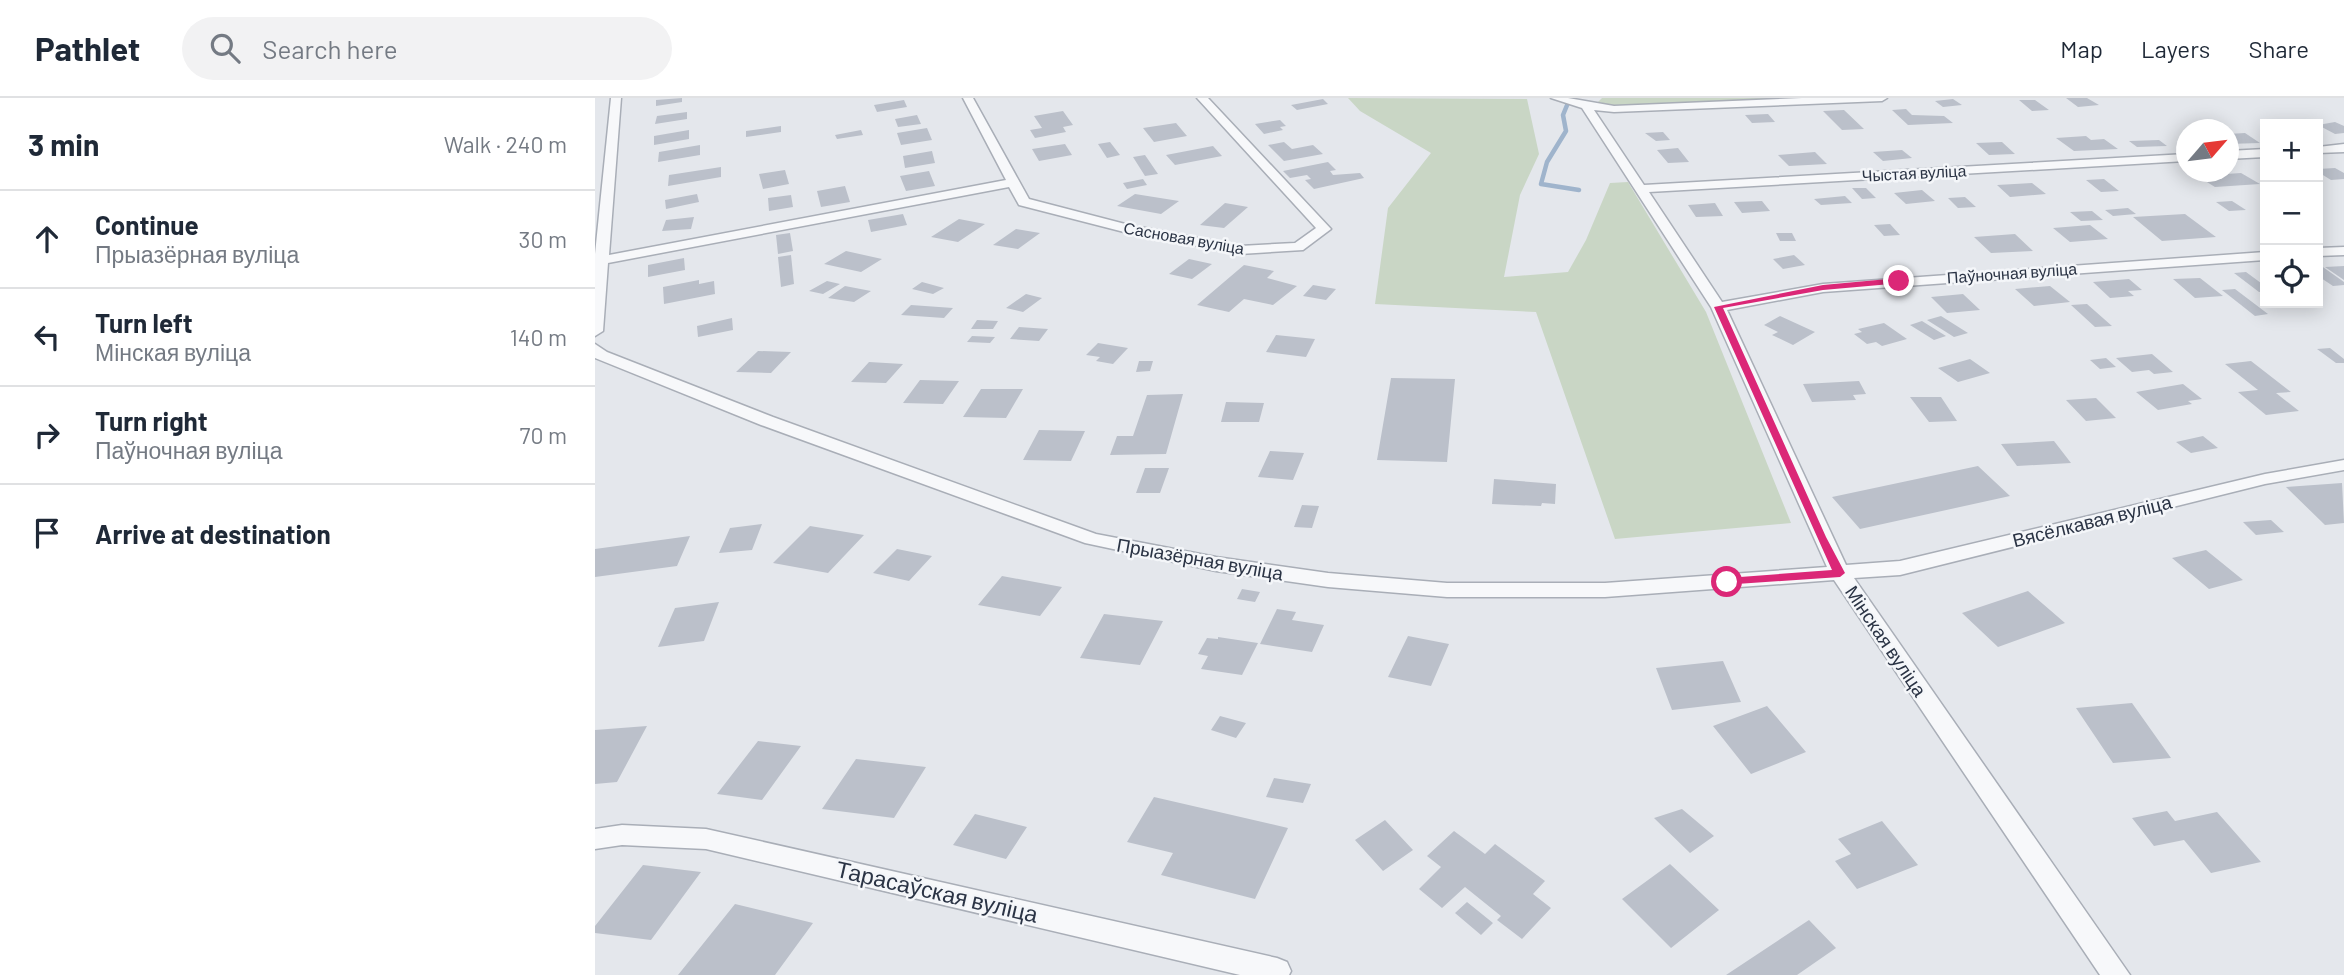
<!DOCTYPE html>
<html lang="en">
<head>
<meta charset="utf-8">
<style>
	:root { --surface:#fff; --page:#f2f2f3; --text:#1f2937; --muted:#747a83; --line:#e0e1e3 }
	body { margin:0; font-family:Barlow,sans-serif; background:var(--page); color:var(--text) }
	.controls { position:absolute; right:21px; top:21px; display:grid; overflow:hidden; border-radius:0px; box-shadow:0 4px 18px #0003 }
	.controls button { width:63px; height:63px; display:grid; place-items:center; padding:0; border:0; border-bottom:2px solid var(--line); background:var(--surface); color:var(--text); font:35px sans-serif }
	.compass { position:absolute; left:1581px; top:21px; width:63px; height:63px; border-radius:50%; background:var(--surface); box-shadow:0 4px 18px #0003; rotate:62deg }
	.stop { position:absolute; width:21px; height:21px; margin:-16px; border:5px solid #db2777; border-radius:50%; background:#fff }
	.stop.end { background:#db2777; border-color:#fff; box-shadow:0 2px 7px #0008 }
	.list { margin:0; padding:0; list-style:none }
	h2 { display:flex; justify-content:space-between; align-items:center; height:91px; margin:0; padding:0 28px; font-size:30px }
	h2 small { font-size:23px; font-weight:400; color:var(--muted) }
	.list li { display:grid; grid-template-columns:46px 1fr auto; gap:21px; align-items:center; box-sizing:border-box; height:98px; padding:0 28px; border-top:2px solid var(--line) }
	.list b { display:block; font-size:26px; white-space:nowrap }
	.list p { margin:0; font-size:23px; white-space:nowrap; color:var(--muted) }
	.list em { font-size:23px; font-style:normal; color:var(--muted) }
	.icon { flex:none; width:38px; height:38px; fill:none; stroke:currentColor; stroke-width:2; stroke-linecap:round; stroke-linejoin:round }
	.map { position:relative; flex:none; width:1749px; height:877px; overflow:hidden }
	header { display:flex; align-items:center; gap:42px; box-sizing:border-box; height:98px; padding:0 35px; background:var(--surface); border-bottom:2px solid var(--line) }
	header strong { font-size:33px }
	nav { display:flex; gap:38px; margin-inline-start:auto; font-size:24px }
	.search { width:490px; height:63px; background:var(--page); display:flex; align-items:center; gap:18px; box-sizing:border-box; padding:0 24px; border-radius:38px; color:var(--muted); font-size:26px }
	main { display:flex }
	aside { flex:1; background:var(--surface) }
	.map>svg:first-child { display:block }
</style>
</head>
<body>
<header>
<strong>Pathlet</strong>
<div class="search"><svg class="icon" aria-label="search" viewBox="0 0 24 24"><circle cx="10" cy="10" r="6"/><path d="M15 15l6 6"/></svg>Search here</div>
<nav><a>Map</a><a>Layers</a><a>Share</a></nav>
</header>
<main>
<aside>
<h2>3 min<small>Walk · 240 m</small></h2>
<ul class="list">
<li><svg class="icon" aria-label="ahead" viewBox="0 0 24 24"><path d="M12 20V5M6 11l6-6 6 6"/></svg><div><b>Continue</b><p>Прыазёрная вуліца</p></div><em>30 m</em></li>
<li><svg class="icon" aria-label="left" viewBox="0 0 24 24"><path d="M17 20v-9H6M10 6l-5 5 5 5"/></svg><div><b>Turn left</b><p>Мінская вуліца</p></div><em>140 m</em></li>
<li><svg class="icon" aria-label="right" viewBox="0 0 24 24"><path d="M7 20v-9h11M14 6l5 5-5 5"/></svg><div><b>Turn right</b><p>Паўночная вуліца</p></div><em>70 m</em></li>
<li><svg class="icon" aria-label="arrive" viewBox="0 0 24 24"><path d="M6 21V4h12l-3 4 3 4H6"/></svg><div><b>Arrive at destination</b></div></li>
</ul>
</aside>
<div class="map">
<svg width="1749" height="877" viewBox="0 0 1749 877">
	<rect width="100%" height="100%" fill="#e4e7ec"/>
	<path fill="#c9d6c5" d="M 753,0 L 932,1 L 944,56 L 925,97 L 909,179 L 973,174 L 991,142 L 1015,85 L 1033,84 L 1111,214 L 1196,425 L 1020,441 L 941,214 L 780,206 L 793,110 L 836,55 L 765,13 Z
		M 1007,0 L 1249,0 L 1021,8 L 1003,4 Z"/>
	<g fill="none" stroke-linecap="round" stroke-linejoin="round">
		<path stroke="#9fb4cc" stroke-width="4.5" d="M 975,0 L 968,17 L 971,33 L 952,64 L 946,86 L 984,92"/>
	</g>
	<path fill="#bbc0ca" d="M 87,0 L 87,4 L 61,8 L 61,2 Z
		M 1471,0 L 1492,0 L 1504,7 L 1483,9 Z
		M 728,1 L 733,6 L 702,12 L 696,7 Z
		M 1358,1 L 1367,7 L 1348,9 L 1340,3 Z
		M 309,2 L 312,9 L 282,14 L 279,7 Z
		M 1424,2 L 1440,2 L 1454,12 L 1437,13 Z
		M 1311,11 L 1317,17 L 1349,18 L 1358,25 L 1313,27 L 1297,12 Z
		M 1249,12 L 1269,31 L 1247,32 L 1228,13 Z
		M 468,13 L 478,27 L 468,29 L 471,34 L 440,40 L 435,32 L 447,30 L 439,18 Z
		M 92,14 L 92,21 L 60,26 L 62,18 Z
		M 1173,16 L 1180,24 L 1157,25 L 1150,17 Z
		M 322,17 L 326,26 L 303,29 L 300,21 Z
		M 685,22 L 691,28 L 685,29 L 688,32 L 669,36 L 660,26 Z
		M 1740,24 L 1749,28 L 1749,35 L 1740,36 L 1723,27 Z
		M 581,25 L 592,38 L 559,44 L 548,30 Z
		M 186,28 L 186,34 L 151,39 L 151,33 Z
		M 332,30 L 337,42 L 306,47 L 302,35 Z
		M 94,32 L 94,41 L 59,47 L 59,38 Z
		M 266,32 L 268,37 L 242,41 L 240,37 Z
		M 1068,34 L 1075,42 L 1061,43 L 1050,35 Z
		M 1650,35 L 1665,45 L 1633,46 L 1633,36 Z
		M 1491,38 L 1496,42 L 1509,41 L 1523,51 L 1479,53 L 1461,40 Z
		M 1564,42 L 1572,48 L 1542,49 L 1534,43 Z
		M 515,44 L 525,57 L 512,60 L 503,46 Z
		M 689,44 L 697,51 L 718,47 L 728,56 L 689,63 L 673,47 Z
		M 1407,44 L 1420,56 L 1394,57 L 1381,45 Z
		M 470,46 L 477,57 L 444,63 L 437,51 Z
		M 105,47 L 105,57 L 63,64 L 64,54 Z
		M 618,48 L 627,58 L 580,67 L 571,57 Z
		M 1083,50 L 1094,64 L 1073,65 L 1062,52 Z
		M 1307,52 L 1317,60 L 1288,63 L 1278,54 Z
		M 337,53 L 340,65 L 310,70 L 308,58 Z
		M 1220,54 L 1232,66 L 1194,68 L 1183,57 Z
		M 550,57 L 563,76 L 550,78 L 538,59 Z
		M 733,64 L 741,72 L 735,73 L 738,77 L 765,75 L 769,80 L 719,91 L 710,82 L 716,81 L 712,77 L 695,80 L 688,73 Z
		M 126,69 L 126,79 L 73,88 L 74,77 Z
		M 1740,70 L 1749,75 L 1749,81 L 1736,82 L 1723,74 L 1723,71 Z
		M 190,72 L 194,86 L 168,91 L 164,76 Z
		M 334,73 L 340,88 L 311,93 L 305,78 Z
		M 1646,75 L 1665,86 L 1620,89 L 1602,78 Z
		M 548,81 L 552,87 L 532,91 L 528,85 Z
		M 1509,81 L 1524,93 L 1506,94 L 1491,82 Z
		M 1437,85 L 1451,96 L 1415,99 L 1402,87 Z
		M 250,88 L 255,104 L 226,109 L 222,93 Z
		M 1257,90 L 1271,90 L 1281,100 L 1267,101 Z
		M 1327,92 L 1340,103 L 1311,106 L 1299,95 Z
		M 102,96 L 104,104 L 71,111 L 70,102 Z
		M 540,96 L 584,103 L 566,116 L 522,108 Z
		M 196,97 L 198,109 L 174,113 L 173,100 Z
		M 1250,98 L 1257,105 L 1226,107 L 1219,101 Z
		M 1370,99 L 1381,109 L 1363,110 L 1353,100 Z
		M 1167,103 L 1175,113 L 1147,115 L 1139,104 Z
		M 1637,103 L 1651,112 L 1634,113 L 1621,104 Z
		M 630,105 L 653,109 L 629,130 L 605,127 Z
		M 1120,105 L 1128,118 L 1101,119 L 1093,107 Z
		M 1533,110 L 1541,116 L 1518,118 L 1510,112 Z
		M 1497,113 L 1508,122 L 1486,123 L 1475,114 Z
		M 308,116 L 312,127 L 276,134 L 273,122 Z
		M 1590,116 L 1621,139 L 1567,143 L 1538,119 Z
		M 99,119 L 96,131 L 67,133 L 71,122 Z
		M 364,121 L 390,126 L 363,144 L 336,139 Z
		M 1295,126 L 1305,137 L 1289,138 L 1279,127 Z
		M 1495,127 L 1513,141 L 1475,144 L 1458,130 Z
		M 421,131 L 445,135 L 423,151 L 398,147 Z
		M 195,135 L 198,153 L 183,156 L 181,137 Z
		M 1181,135 L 1197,135 L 1201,143 L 1185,143 Z
		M 1420,136 L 1438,153 L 1396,155 L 1379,139 Z
		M 251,153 L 287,161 L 266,174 L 229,166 Z
		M 196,157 L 199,186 L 186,189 L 183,159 Z
		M 1199,157 L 1210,167 L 1188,171 L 1178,161 Z
		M 89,160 L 90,172 L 53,179 L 53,167 Z
		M 594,161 L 617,166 L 597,181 L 574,176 Z
		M 649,167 L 679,173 L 672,180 L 702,188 L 678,207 L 649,201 L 634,214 L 602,207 Z
		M 1725,167 L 1749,184 L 1749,187 L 1738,188 L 1723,178 Z
		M 1749,168 L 1749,182 L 1730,169 Z
		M 1651,174 L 1670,188 L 1670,194 L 1664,194 L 1639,175 Z
		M 1605,180 L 1628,198 L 1600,200 L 1578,181 Z
		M 1534,181 L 1547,192 L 1533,193 L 1539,198 L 1515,200 L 1498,184 Z
		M 104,182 L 104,186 L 119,183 L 120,196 L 69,206 L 68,189 Z
		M 232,183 L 245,186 L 228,196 L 214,193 Z
		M 327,184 L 349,190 L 338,196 L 317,191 Z
		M 718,187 L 741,191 L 731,202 L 708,198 Z
		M 250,188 L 276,193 L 259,204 L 233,200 Z
		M 1455,188 L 1475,204 L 1439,208 L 1420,191 Z
		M 1640,191 L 1673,216 L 1660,218 L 1627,192 Z
		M 431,196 L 447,200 L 428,214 L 411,210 Z
		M 1368,196 L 1385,212 L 1352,215 L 1336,199 Z
		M 1492,206 L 1517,228 L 1500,229 L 1476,207 Z
		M 316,207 L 358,210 L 349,220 L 306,217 Z
		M 1185,218 L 1220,234 L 1198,247 L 1177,237 L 1183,234 L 1169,227 Z
		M 1346,218 L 1373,235 L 1359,239 L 1332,222 Z
		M 137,220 L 138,232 L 103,239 L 102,228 Z
		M 382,222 L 403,223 L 398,231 L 376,231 Z
		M 1327,223 L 1351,238 L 1339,242 L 1315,227 Z
		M 1289,225 L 1312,241 L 1287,248 L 1281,244 L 1272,246 L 1259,236 L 1267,234 L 1263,231 Z
		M 424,229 L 453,231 L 444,243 L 415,241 Z
		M 681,237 L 720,241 L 711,259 L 671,254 Z
		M 377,238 L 400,239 L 395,245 L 372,244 Z
		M 503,245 L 533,250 L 518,266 L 501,263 L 505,259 L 491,257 Z
		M 1735,250 L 1749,261 L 1749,265 L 1741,265 L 1722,251 Z
		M 163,253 L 196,254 L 176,275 L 141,274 Z
		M 1557,256 L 1578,274 L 1559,276 L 1554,272 L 1537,274 L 1521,260 Z
		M 1511,260 L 1521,269 L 1505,271 L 1495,262 Z
		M 1375,261 L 1395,275 L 1363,284 L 1343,270 Z
		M 544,263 L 558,263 L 555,273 L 541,274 Z
		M 1656,263 L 1696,294 L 1681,295 L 1704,313 L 1671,317 L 1643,294 L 1663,292 L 1630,266 Z
		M 274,264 L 308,266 L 291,285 L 256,284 Z
		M 796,280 L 860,281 L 852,364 L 782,362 Z
		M 325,282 L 364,283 L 348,306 L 308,305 Z
		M 1264,283 L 1271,296 L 1258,297 L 1261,302 L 1217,304 L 1208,286 Z
		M 1588,286 L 1607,301 L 1593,303 L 1597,306 L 1563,312 L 1541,294 Z
		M 386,291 L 428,291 L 411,320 L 368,319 Z
		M 588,296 L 571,356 L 515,357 L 522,338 L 538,338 L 552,297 Z
		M 1315,299 L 1346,299 L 1362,323 L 1334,324 Z
		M 1501,300 L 1521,320 L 1491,323 L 1471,302 Z
		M 631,304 L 669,305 L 664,324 L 626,324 Z
		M 444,332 L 490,333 L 476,363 L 428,362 Z
		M 1608,338 L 1623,350 L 1596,355 L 1581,344 Z
		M 1459,343 L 1476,365 L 1422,368 L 1406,346 Z
		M 675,353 L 709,355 L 698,382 L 663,379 Z
		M 1383,368 L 1415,398 L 1265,431 L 1237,399 Z
		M 550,370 L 574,370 L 565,395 L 541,395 Z
		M 899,381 L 961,386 L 960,406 L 947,405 L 946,408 L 897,406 Z
		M 1747,385 L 1749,425 L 1730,427 L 1691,389 Z
		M 707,407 L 724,408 L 717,430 L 699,429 Z
		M 1676,422 L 1689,434 L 1661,437 L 1648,424 Z
		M 167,426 L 157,452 L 124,455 L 135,430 Z
		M 215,428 L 269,437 L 233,475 L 178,465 Z
		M 95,438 L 82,468 L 0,479 L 0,451 Z
		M 302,451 L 337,458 L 314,483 L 278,475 Z
		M 1611,452 L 1648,482 L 1614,491 L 1577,460 Z
		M 407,478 L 467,489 L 445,518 L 383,507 Z
		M 647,491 L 665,494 L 660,504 L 642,501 Z
		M 1433,493 L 1470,525 L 1403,549 L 1367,515 Z
		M 124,504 L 109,543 L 63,549 L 80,510 Z
		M 682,511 L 701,514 L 697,522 L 729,527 L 717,554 L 665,546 Z
		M 509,516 L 568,523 L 545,567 L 485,560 Z
		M 813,538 L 854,546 L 836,588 L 793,579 Z
		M 623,539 L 663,545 L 647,577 L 606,571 L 613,558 L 603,556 L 612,540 L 623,541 Z
		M 1128,563 L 1146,604 L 1077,612 L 1061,570 Z
		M 1537,605 L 1576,660 L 1518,665 L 1481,610 Z
		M 1172,608 L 1211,654 L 1156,676 L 1118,628 Z
		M 625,618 L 651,625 L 641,640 L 616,632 Z
		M 52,628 L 22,684 L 0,686 L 0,632 Z
		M 163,643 L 206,648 L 167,702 L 122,696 Z
		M 261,661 L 331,669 L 299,720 L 227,711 Z
		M 679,680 L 716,686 L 708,705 L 671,699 Z
		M 559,699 L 693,730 L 660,801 L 566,777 L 578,755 L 532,744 Z
		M 1087,711 L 1119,738 L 1095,755 L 1059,720 Z
		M 1572,713 L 1580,723 L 1622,714 L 1666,764 L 1616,775 L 1589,742 L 1559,748 L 1537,720 Z
		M 380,716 L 432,729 L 411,761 L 358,747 Z
		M 790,722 L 818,752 L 788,773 L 760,742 Z
		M 1287,723 L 1323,767 L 1262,791 L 1240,763 L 1256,756 L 1243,741 Z
		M 859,733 L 890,756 L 900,746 L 950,783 L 938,796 L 956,810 L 927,841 L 902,822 L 906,818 L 870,789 L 847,810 L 824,791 L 846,769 L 832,758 Z
		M 1075,766 L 1124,812 L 1076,850 L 1027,801 Z
		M 48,767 L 106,774 L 56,842 L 0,835 L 0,828 Z
		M 872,804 L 898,825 L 886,837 L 860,815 Z
		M 140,806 L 218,825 L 180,877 L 83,877 Z
		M 1214,822 L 1241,850 L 1202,877 L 1131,877 Z"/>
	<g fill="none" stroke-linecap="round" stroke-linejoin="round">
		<g stroke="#a9aeb7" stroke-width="3">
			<path id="minor" d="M 16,0 L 26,0 L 14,157 L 411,82 L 368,0 L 378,0 L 434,101 L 534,127 L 645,148 L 700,145 L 721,130 L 602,0 L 613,0 L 736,131 L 708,152 L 645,156 L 533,135 L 424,107 L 414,89 L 13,165 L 8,233 L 0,238 L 0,156 Z
				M 956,0 L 973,0 L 1019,8 L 1207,0 L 1292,0 L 1287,3 L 1019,14 L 999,12 L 1049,87 L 1591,56 L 1591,63 L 1054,94 L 1127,204 L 1228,186 L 1670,154 L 1670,162 L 1228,194 L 1132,212 L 1251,467 L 1305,463 L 1670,376 L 1749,362 L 1749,372 L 1670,386 L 1305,477 L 1259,480 L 1535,877 L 1505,877 L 1239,482 L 1010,499 L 852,499 L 733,489 L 621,473 L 490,445 L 166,327 L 0,260 L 0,246 L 12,254 L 178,319 L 501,436 L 621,459 L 733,475 L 852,485 L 1010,485 L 1232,469 L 1116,209 L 987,10 Z
				M 1749,46 L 1749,54 L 1723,55 L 1723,49 Z
				M 1670,51 L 1670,59 L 1633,61 L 1633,53 Z
				M 1749,149 L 1749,157 L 1723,158 L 1723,150 Z
				M 27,727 L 111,731 L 682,860 L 692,864 L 696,873 L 694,877 L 645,877 L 111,751 L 27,747 L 0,751 L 0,731 Z"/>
		</g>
		<use href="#minor" fill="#f7f8fa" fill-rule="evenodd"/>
	</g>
	<path fill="#db2777" d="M 1304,180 L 1307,185 L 1228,192 L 1128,210 L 1231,439 L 1250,475 L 1245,479 L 1127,487 L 1127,482 L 1132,480 L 1237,472 L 1119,209 L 1228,187 Z"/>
	<g text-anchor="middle" stroke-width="5" stroke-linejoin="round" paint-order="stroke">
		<g font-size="16" fill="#2b3445" stroke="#f4f6f9">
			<text transform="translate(1319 75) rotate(-3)" y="6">Чыстая вуліца</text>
			<text transform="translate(589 140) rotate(10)" y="6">Сасновая вуліца</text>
			<text transform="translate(1417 175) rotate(-4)" y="6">Паўночная вуліца</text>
		</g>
		<g font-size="19" fill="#2b3445" stroke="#f4f6f9">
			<text transform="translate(1497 423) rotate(-14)" y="7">Вясёлкавая вуліца</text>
			<text transform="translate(605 461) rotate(10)" y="7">Прыазёрная вуліца</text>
			<text transform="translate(1291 543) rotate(56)" y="7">Мінская вуліца</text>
		</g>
		<g font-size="23" fill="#2b3445" stroke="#f4f6f9">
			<text transform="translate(342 794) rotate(13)" y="8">Тарасаўская вуліца</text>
		</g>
	</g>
</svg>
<div class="controls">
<button>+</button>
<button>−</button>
<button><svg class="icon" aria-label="locate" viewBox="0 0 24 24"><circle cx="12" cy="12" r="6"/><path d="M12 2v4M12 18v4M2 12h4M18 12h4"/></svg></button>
</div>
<svg class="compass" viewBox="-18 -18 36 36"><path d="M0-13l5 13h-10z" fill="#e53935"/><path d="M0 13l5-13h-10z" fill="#747a83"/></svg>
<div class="stop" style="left:1132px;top:484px"></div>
<div class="stop end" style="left:1304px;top:183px"></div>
</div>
</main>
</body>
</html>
